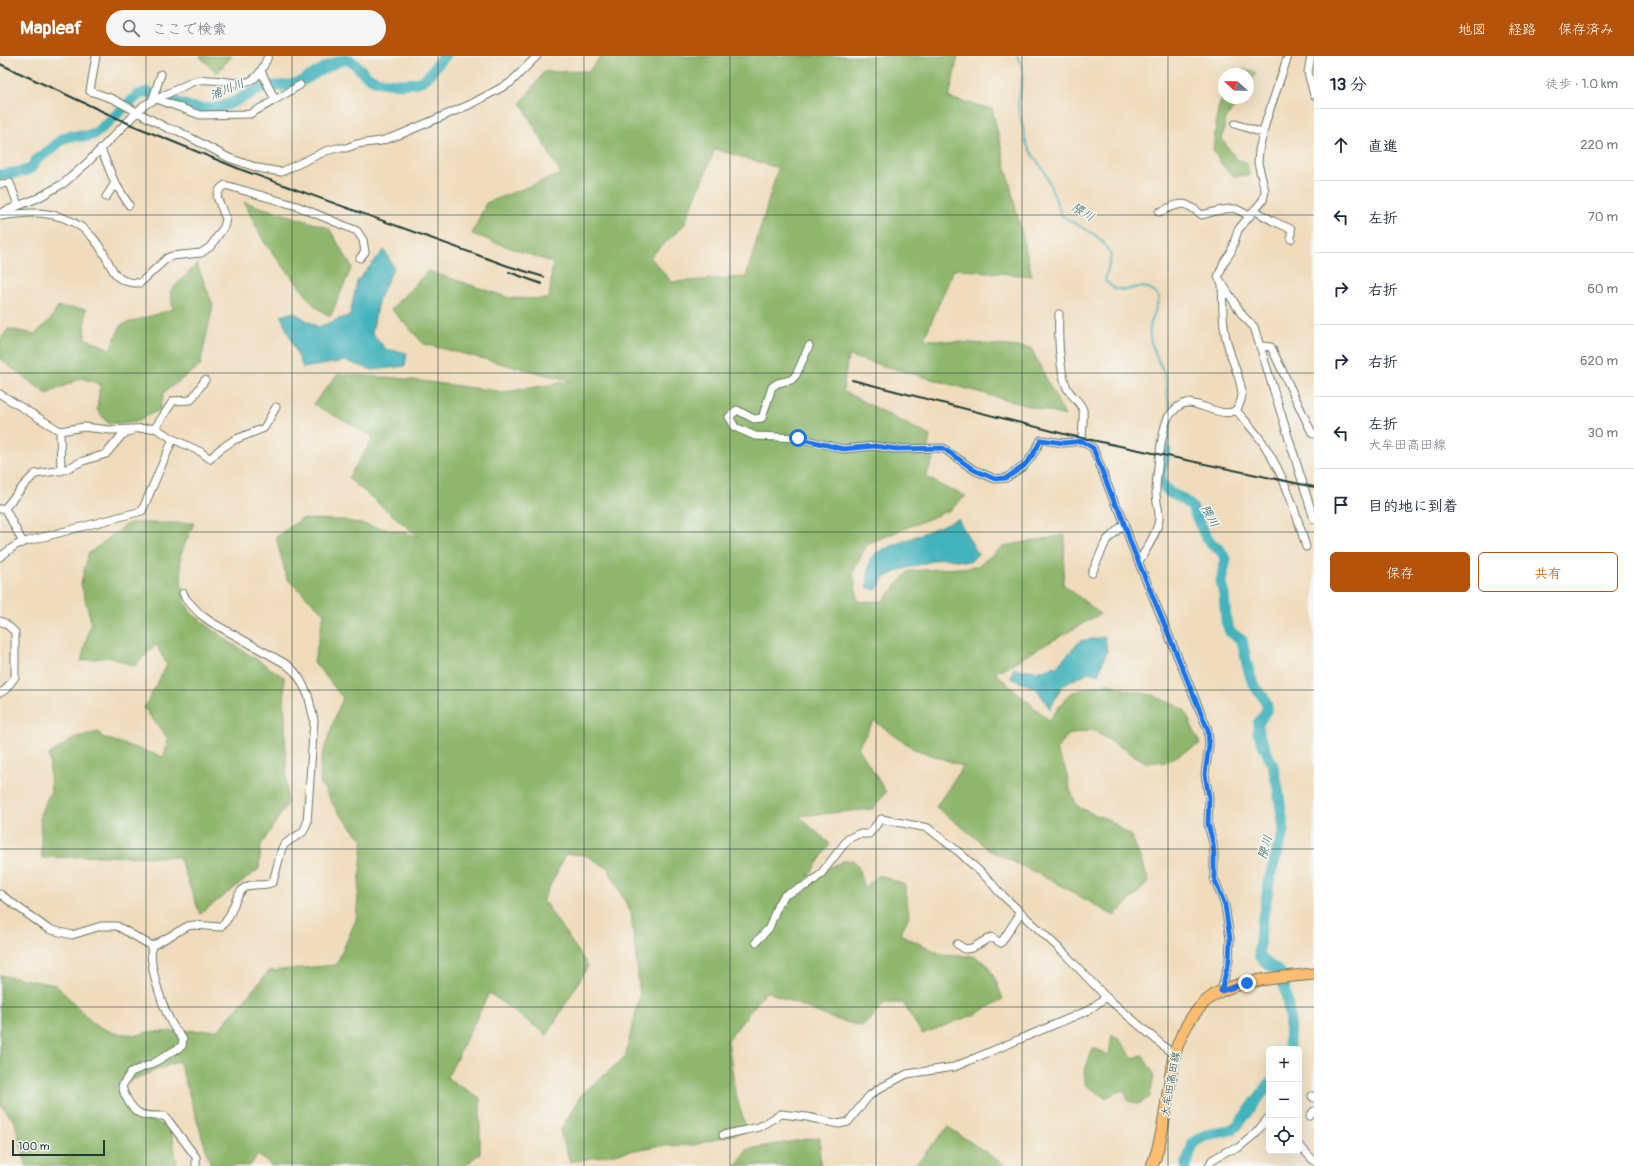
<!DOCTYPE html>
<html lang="ja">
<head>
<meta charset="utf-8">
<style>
	:root { --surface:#fff; --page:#f6f6f7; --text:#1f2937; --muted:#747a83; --line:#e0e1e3; --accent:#b45309 }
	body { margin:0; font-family:Pangolin,"Klee One",sans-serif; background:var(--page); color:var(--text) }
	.controls { position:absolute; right:12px; bottom:12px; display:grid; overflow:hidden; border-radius:6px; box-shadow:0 4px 16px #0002 }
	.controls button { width:36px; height:36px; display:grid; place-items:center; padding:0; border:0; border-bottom:1px solid var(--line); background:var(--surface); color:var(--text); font:20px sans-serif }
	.compass { position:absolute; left:1218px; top:12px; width:36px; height:36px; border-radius:50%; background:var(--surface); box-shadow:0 4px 16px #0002; rotate:291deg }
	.scale { position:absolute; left:12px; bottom:10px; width:93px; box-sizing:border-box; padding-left:4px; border:2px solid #1f3d34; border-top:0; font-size:11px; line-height:14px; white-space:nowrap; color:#1f3d34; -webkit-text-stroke:3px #f6f6f2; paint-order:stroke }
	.stop { position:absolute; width:12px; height:12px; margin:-9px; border:3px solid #1a73e8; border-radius:50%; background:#fff }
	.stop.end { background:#1a73e8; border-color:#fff; box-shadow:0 1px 4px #0008 }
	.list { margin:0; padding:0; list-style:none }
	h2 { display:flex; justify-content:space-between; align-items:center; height:52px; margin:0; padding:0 16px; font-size:17px }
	h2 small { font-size:13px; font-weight:400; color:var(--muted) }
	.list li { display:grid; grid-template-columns:26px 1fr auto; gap:12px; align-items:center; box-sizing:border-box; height:72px; padding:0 16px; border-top:1px solid var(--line) }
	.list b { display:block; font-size:15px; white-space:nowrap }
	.list p { margin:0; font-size:13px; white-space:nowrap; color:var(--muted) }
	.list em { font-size:13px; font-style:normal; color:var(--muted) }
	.actions { display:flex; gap:8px; padding:12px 16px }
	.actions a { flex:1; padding:9px 0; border:1px solid var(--accent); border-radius:6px; text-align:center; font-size:14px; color:var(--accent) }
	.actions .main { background:var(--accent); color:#fff }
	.icon { flex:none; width:22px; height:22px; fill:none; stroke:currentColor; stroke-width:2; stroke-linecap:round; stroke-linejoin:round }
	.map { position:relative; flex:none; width:1314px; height:1110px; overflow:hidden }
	header { display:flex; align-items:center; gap:24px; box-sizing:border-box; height:56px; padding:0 20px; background:var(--accent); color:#fff }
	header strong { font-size:19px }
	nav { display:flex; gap:22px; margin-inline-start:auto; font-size:14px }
	.search { width:280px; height:36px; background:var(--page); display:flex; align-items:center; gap:10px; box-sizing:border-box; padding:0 14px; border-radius:22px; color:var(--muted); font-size:15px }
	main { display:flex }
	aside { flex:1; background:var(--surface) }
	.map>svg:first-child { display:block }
</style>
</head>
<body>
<header>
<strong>Mapleaf</strong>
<div class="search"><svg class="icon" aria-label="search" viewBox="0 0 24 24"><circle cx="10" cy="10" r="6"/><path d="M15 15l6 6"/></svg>ここで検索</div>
<nav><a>地図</a><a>経路</a><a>保存済み</a></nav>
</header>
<main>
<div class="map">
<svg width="1314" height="1110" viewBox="0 0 1314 1110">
	<rect width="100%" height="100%" fill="#f6f6f2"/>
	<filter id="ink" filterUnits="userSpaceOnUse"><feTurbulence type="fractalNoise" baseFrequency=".025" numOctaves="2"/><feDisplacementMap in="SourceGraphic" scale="8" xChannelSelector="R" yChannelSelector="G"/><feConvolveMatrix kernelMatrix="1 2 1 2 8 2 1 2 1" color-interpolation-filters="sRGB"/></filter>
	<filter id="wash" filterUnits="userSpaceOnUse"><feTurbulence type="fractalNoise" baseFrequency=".012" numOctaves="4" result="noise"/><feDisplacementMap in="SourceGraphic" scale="16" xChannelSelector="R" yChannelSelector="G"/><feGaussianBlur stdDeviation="0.9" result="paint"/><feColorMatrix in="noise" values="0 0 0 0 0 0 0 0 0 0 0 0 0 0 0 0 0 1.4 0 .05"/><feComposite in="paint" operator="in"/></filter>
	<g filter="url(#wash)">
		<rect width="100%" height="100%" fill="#f0dcbc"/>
		<path fill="#8eb66c" stroke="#567a50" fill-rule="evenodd" d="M 199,0 L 232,0 L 217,17 Z
			M 601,0 L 958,0 L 949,42 L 992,53 L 1032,220 L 954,213 L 924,283 L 1031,292 L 1065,360 L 848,300 L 843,335 L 930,380 L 927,396 L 933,403 L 926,420 L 942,430 L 966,440 L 950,454 L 867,488 L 853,517 L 858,546 L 883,545 L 909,515 L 976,511 L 1004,490 L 1065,479 L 1063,528 L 1100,558 L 995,617 L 1049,664 L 1070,637 L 1107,627 L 1123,633 L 1152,639 L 1184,653 L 1200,688 L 1167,705 L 1147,707 L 1092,674 L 1068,679 L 1056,694 L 1065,712 L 1070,733 L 1077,750 L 1093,758 L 1110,764 L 1132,781 L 1149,826 L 1114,860 L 1053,825 L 987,793 L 976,782 L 936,751 L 963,710 L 914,693 L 874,665 L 858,691 L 886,736 L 873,753 L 799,760 L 830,788 L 808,821 L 844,805 L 853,804 L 858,811 L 864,832 L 879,819 L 905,829 L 909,860 L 900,878 L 941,898 L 973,900 L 986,907 L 996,925 L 1003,943 L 976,958 L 922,978 L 903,947 L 884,947 L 870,964 L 861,970 L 831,962 L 766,935 L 728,984 L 735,1036 L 747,1075 L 694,1089 L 657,1090 L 570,1106 L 560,1075 L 581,1039 L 625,1001 L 640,939 L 631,857 L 608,812 L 585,799 L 566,798 L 543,844 L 588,910 L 547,979 L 489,937 L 447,1022 L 480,1042 L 480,1097 L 465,1110 L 272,1110 L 258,1099 L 250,1110 L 211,1110 L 179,1005 L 115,1031 L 136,1059 L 171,1072 L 177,1110 L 26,1110 L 15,1066 L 0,1048 L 0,919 L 56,929 L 95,969 L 114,977 L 138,979 L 148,976 L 218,974 L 269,915 L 336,909 L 356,864 L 363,784 L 337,755 L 320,726 L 321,704 L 335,661 L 343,642 L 314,606 L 324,557 L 287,523 L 276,481 L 301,463 L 343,464 L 418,480 L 348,422 L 374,381 L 313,348 L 338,318 L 397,322 L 505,336 L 572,325 L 424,288 L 391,253 L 428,215 L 510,242 L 549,243 L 553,207 L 472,178 L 486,147 L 561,118 L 521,47 L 544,16 L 589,15 ZM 715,93 L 778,112 L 746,221 L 672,226 L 650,201 L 684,169 Z
			M 1242,14 L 1251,14 L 1256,17 L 1248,31 L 1248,18 L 1239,18 Z
			M 1224,36 L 1224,42 L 1241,42 L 1226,63 L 1222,83 L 1236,103 L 1246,106 L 1250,119 L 1234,120 L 1221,108 L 1213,93 L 1218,53 Z
			M 244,146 L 329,172 L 352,211 L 330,261 L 314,249 L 264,186 Z
			M 197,208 L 213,249 L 200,310 L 164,336 L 160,354 L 136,365 L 109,368 L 97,354 L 100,328 L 81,322 L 47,338 L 0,303 L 0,285 L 8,273 L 35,278 L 50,264 L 58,251 L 86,253 L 85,282 L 110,293 L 121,269 L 173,253 L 170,235 Z
			M 129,467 L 194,467 L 180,500 L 182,532 L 186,547 L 191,557 L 228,585 L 284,621 L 287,748 L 261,789 L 259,813 L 200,858 L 179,801 L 98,800 L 42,802 L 40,758 L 51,735 L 49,699 L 76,681 L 99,676 L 102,681 L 164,701 L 168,683 L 144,652 L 167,609 L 156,588 L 135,610 L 108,601 L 81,605 L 91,565 L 81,528 L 88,498 Z
			M 1112,978 L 1119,983 L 1133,1002 L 1142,999 L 1154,1018 L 1150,1041 L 1139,1048 L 1129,1045 L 1123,1034 L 1105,1042 L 1085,1028 L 1085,1014 L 1093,992 L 1109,999 Z
			M 948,1071 L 1006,1110 L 914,1110 Z
			M 820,1081 L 820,1110 L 735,1110 L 748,1093 Z"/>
		<path fill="#42b2bc" stroke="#307878" d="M 384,194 L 394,211 L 379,242 L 372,277 L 386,293 L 407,297 L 405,310 L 373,314 L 345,305 L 303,312 L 281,260 L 293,256 L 318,271 L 350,259 L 357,225 Z
			M 958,463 L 978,498 L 970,506 L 943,502 L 900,514 L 884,522 L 876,534 L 867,531 L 870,503 L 877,496 Z
			M 1105,581 L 1107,595 L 1098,619 L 1089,616 L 1062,630 L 1050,653 L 1037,633 L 1011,622 L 1013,613 L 1040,615 L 1058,609 L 1080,585 Z"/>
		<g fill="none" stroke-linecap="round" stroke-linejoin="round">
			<path stroke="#42b2bc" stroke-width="2" d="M 1017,0 L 1021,8 L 1023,19 L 1018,48 L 1026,87 L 1031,96 L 1045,116 L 1062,160 L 1095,179 L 1104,187 L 1111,200 L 1105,225 L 1115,233 L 1126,234 L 1138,231 L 1149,232 L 1159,241 C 1157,255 1148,266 1150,280 C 1151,294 1160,305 1164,318 C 1168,330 1166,344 1171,356
				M 1166,394 L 1172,360"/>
			<path stroke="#42b2bc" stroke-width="11" d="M 0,119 L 25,115 L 31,112 L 37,103 L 53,92 L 62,83 L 70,80 L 88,80 L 95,78 L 138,39 L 147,36 C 171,44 198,59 223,50 C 237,46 250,36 264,32 C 275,28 284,32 297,27 C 311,22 328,7 343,4 C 356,2 361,19 372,23 C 383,29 415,30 425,23 C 431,19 437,6 445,0
				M 1166,394 L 1159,424 L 1170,437 L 1181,442 L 1192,451 L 1205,479 L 1211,488 L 1220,494 L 1226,503 L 1221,525 L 1224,539 L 1226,565 L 1230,576 L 1242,584 C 1245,597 1247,614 1253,627 C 1257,635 1267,642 1267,651 C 1267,658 1261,662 1258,667 L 1258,677 L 1273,710 L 1278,733 L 1284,774 L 1271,817 L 1261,872 L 1259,896 L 1260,901 L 1265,906 L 1280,916 L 1285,932 L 1290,961 L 1289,993
				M 1186,1110 L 1193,1087 L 1206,1079 L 1231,1074 L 1238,1069 L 1269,1028"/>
		</g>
	</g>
	<g filter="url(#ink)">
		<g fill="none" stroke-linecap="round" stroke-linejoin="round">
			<g stroke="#687564" stroke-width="9">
				<path id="minor" d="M 96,0 L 90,35 L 113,43 L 167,72 L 178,75 L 229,102 L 258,112 L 281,116 L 326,95 L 337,92 L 346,92 L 357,88 L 381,85 L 399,79 L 469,49 L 510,27 L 537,0
					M 1288,0 L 1266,65 L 1259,94 L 1258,107 L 1265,135 L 1263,144 L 1238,174 L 1231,196 L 1224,206 L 1218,221 L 1243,260 L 1254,271 L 1314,463
					M 1311,0 L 1308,16 L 1314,39
					M 157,43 L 200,59 L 250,58 L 275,44 L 261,15
					M 275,44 L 300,29
					M 152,45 L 161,18
					M 1235,68 L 1263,77
					M 101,93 L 114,125 L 129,149
					M 0,128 L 10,127 L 18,149
					M 106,141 L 115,127
					M 1254,154 L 1273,165 L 1291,173 L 1291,183
					M 1159,156 C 1182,147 1182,143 1202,159 C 1209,157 1229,151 1236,153 C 1241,155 1245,158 1250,160
					M 0,157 L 38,142 L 64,127 L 87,107 L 144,49 L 192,26 L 199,24 C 234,21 252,43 268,0
					M 0,160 C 29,156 55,153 81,171 C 89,176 98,187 103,196 C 114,215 114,227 140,227 L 167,202 L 172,200 L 201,197 L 210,191 L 224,171 L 226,163 L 217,141 L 220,133 L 225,129 L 297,150 L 357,175 L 363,184 L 365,196 L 360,202
					M 1059,258 C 1058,277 1059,314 1067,332 C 1071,340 1080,345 1083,354 C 1084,361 1082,377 1082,385
					M 809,290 L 796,319 L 791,324 L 778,327 L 772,331 L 762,362 L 754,363 L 737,354 L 729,361 L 735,371 L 755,380 L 798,382 L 843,393 L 875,390 L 895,393 L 943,392 L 974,414 L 995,423 L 1006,422 L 1024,410 L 1032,400 L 1041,384 L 1064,387 L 1082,385 L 1093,392 L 1115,448 L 1120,455 L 1131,488 L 1208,674 L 1209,689 L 1205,718 L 1209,742 L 1208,769 L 1213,787 L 1214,800 L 1214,822 L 1225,849 L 1230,883 L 1229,905 L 1221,935
					M 1261,290 L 1271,291 L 1311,375 L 1314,378
					M 0,338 L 60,375 L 84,371 L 110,374 L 155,372 L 173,383 L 201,396 L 210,403 L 219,394 L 234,384 L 264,372 L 276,351
					M 1236,354 C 1245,365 1255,375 1263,387 C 1285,421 1295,453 1306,491
					M 155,372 L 173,345 L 191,344 L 205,324
					M 60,375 L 61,415
					M 5,452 L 23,487
					M 0,453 L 5,452 L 25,428 L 35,418 L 64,414 L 83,405 L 106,398 L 122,379 L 131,375
					M 0,501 L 16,489 L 28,485 L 142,455 L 173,383
					M 1139,505 C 1147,493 1156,479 1159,464 C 1160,456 1156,446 1156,437 C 1156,424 1162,368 1169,360 C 1173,355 1179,348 1186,347 C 1202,345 1234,372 1241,344 C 1244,335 1239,323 1236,314 C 1232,302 1227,290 1225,277 C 1222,261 1223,244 1222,228
					M 1092,517 L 1106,485 L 1125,467
					M 183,537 L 186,543 L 200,558 L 211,566 L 286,608 L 294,615 L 300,623 L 308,639 L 314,664 L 307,767 L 303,776 L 286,787 L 282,792 L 273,826 C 265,832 251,825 243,833 C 232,844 233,862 220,871 L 194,869 L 188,870 L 152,890 C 148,907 161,946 169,962 C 172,970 178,977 183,983 L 182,990 L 152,1008 L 131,1016 L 122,1030 C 124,1039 130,1051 139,1057 C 146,1061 157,1060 165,1060 L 196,1101 L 196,1110
					M 0,565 L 6,568 L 15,576 L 15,621 L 5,634 L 0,637
					M 0,838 L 48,873 L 72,879 L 101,870 L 117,870 L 152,890
					M 756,886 L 769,872 L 778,848 L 785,839 L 809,828 L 820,819 L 848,783 L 858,778 L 869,778 L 881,763 L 928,772 L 960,797 L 990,825 L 998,835 L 1065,898 L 1106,941 L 1174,999
					M 957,888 L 965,893 L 972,892 L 991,881 L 1001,887 L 1021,856
					M 1312,1040 L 1314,1042
					M 1310,1060 L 1314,1055
					M 723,1079 L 759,1071 L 781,1058 L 807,1061 L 839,1068 L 848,1066 L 869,1040 L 880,1032 L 907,1018 L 954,1011 L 1089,954 L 1106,941
					M 1299,1089 L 1314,1105
					M 1209,1110 L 1212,1104 L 1227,1095 L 1238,1092 L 1255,1078 L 1269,1061"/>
			</g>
			<g stroke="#687564" stroke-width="13">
				<path id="primary" d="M 1152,1110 C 1162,1085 1165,1057 1169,1030 C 1171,1019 1172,1007 1175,997 C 1182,973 1198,946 1221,935 C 1248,923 1285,921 1314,918"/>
			</g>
			<use href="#minor" stroke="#fff" stroke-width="7"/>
			<use href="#primary" stroke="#fcbd6f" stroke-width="11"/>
			<path stroke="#1f3d34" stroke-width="2" d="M 0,8 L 132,69 L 242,114 L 508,210 L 544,221
				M 509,216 L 542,228
				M 852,324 L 1068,379 L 1314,431"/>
		</g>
	</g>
	<g fill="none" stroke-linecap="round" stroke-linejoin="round" filter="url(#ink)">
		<path stroke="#1a73e8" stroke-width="5" d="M 798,382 L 843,393 L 875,390 L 896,393 L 943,392 L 974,414 L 995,423 L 1006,422 L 1024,410 L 1032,400 L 1041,384 L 1064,387 L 1082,385 L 1093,392 L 1115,448 L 1120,455 L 1131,488 L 1208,674 L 1209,689 L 1205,718 L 1209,742 L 1208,768 L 1213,787 L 1214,800 L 1214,822 L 1225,849 L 1230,883 L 1229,905 L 1221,935 L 1247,927"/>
	</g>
	<path fill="none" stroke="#1f3d34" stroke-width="1" stroke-opacity="0.55" d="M 146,0 L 146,1110M 292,0 L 292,1110M 438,0 L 438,1110M 584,0 L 584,1110M 730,0 L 730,1110M 876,0 L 876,1110M 1022,0 L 1022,1110M 1168,0 L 1168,1110M 0,159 L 1314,159M 0,317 L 1314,317M 0,476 L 1314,476M 0,634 L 1314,634M 0,793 L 1314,793M 0,951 L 1314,951"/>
	<g text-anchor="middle" stroke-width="3" stroke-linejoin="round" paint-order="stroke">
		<g font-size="11" fill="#1f3d34" stroke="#f6f6f2">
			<text transform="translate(1170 1028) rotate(-80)" y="4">大牟田高田線</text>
		</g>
		<g font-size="12" font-style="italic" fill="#2a605d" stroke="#f6f6f2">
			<text transform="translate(227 33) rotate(-22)" y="4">浦川川</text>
			<text transform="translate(1083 156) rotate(31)" y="4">隈川</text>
			<text transform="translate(1210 460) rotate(61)" y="4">隈川</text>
			<text transform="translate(1265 791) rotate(-74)" y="4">隈川</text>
		</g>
	</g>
</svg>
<div class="controls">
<button>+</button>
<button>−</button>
<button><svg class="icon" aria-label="locate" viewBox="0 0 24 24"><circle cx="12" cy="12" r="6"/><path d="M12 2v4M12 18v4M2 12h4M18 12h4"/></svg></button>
</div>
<svg class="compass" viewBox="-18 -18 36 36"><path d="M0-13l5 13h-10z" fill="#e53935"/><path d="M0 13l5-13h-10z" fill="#747a83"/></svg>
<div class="scale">100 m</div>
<div class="stop" style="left:798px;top:382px"></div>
<div class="stop end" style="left:1247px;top:927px"></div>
</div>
<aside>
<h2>13 分<small>徒歩 · 1.0 km</small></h2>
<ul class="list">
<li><svg class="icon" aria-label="ahead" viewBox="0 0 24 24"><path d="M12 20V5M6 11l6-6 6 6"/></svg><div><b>直進</b></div><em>220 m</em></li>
<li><svg class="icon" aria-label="left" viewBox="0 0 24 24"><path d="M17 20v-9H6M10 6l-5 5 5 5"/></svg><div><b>左折</b></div><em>70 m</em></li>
<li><svg class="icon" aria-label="right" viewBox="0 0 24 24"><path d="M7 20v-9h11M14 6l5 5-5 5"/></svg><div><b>右折</b></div><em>60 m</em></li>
<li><svg class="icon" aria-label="right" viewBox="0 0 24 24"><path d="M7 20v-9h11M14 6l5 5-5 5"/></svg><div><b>右折</b></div><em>620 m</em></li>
<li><svg class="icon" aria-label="left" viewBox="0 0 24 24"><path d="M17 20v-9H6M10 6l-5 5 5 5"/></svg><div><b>左折</b><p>大牟田高田線</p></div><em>30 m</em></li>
<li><svg class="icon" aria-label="arrive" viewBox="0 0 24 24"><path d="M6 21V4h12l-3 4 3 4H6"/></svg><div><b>目的地に到着</b></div></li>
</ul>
<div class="actions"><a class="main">保存</a><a>共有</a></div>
</aside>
</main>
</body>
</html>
